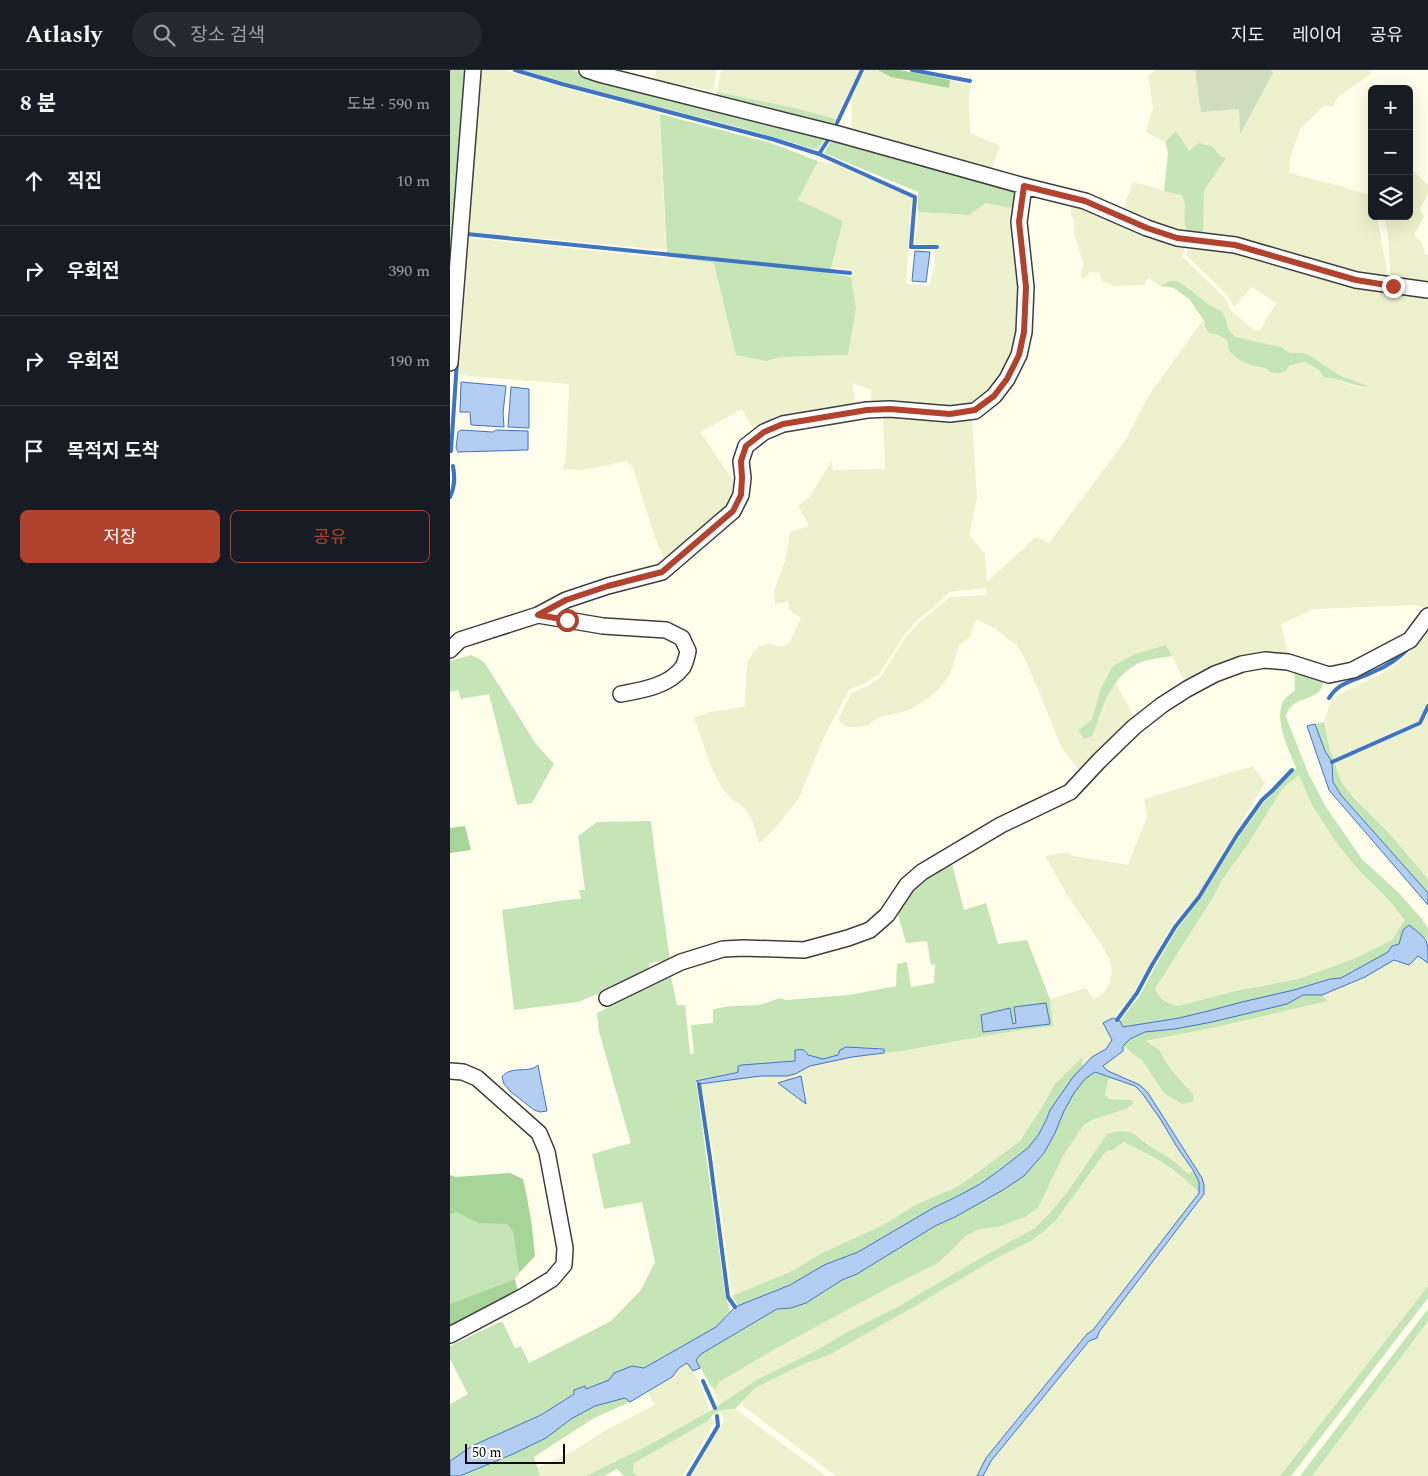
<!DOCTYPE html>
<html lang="ko">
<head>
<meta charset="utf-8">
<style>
	:root { --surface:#171b24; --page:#242831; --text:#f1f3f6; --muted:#9ea1a6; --line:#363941; --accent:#b0422e }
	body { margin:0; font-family:Spectral,"Noto Sans KR",serif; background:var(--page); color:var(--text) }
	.controls { position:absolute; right:15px; top:15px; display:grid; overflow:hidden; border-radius:8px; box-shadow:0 5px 20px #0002 }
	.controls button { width:45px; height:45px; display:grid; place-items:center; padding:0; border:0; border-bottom:1px solid var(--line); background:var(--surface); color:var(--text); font:25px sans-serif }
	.scale { position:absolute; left:15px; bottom:12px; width:100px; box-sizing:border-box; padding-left:5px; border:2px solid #0b0b0b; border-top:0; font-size:14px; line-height:18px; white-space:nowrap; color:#0b0b0b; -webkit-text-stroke:4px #fff; paint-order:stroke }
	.stop { position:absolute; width:15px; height:15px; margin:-11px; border:4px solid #b0422e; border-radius:50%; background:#fff }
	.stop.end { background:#b0422e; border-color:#fff; box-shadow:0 1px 5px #0008 }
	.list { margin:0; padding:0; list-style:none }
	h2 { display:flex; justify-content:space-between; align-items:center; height:65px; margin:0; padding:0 20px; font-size:21px }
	h2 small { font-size:16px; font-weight:400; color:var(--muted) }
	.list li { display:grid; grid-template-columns:32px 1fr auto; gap:15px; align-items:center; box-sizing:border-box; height:90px; padding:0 20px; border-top:1px solid var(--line) }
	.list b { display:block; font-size:19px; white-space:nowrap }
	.list em { font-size:16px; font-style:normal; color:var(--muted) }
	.actions { display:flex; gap:10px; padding:15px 20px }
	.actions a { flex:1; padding:11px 0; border:1px solid var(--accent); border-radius:8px; text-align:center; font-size:18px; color:var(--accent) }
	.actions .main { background:var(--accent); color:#fff }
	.icon { flex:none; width:28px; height:28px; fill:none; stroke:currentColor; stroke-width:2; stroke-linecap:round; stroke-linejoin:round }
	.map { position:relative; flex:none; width:978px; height:1406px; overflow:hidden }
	header { display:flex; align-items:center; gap:30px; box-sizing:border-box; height:70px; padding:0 25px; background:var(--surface); border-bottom:1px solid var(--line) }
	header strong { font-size:24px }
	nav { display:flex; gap:28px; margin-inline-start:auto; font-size:18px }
	.search { width:350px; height:45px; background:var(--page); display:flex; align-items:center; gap:12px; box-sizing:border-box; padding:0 18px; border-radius:28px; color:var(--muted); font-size:19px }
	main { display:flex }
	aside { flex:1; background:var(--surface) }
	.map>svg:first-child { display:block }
</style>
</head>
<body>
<header>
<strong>Atlasly</strong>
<div class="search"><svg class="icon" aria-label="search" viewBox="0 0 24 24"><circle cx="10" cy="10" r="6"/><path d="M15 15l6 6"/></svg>장소 검색</div>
<nav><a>지도</a><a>레이어</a><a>공유</a></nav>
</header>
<main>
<aside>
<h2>8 분<small>도보 · 590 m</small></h2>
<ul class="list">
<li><svg class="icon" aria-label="ahead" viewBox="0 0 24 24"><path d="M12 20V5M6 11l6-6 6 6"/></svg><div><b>직진</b></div><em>10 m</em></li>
<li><svg class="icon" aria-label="right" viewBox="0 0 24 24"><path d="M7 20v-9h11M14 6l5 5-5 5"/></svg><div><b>우회전</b></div><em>390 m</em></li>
<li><svg class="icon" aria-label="right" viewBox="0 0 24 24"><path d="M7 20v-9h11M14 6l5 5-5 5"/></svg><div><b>우회전</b></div><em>190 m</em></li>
<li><svg class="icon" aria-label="arrive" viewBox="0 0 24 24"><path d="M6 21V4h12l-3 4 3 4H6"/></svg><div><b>목적지 도착</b></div></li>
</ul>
<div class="actions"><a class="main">저장</a><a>공유</a></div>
</aside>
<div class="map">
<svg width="978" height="1406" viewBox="0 0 978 1406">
	<rect width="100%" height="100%" fill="#fefeeb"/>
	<path fill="#edf1cd" d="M 32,0 L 54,0 L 140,25 L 210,43 L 216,180 L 20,162 L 25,66 Z
		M 206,0 L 267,0 L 263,21 L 205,10 Z
		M 271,0 L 409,0 L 386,49 L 345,38 L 267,22 Z
		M 415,0 L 428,0 L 441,7 L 499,18 L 500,10 L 521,16 L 519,31 L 520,63 L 550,76 L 542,98 L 401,60 L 402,42 L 401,29 Z
		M 705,0 L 745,0 L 745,6 L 789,39 L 790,63 L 823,3 L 821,0 L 920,0 L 920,4 L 888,27 L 883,37 L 874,36 L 850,59 L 840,89 L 839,103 L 886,115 L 922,126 L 922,146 L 927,146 L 937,202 L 937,213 L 753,168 L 754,120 L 770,86 L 763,77 L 739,82 L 726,61 L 715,72 L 696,62 L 703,37 L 698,6 Z
		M 368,91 L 381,93 L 462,127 L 456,214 L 479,216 L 485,195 L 485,179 L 489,179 L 488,175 L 465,174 L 468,142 L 519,145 L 536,133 L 566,139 L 571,204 L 569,269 L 552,312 L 521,335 L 512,337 L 421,334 L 421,320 L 402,313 L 406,337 L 305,361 L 292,339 L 250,362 L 283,410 L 286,423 L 279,440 L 217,495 L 204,465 L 183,397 L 177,391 L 131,400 L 113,399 L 116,386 L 119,314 L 9,305 L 19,168 L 264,193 L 317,291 L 331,287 L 398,285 L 406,238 L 401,207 L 402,201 L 382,196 L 393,151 L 348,131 Z
		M 959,97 L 978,115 L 978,124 L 970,139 L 974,146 L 964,165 L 972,173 L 975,184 L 978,185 L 978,216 L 941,212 L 938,164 L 934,146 L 959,146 Z
		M 683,112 L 732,125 L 735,134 L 734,149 L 737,165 L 672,142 Z
		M 607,127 L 736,175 L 732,186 L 776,229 L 781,241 L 804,260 L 810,260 L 826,233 L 802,217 L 784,237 L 778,226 L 736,185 L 739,177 L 766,178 L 978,224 L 978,539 L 965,535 L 863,539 L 831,554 L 839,587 L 735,612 L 716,575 L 663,596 L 648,652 L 662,617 L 666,613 L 686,651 L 632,703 L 614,681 L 607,667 L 591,626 L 572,583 L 567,576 L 546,559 L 526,549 L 519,568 L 509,575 L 500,605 L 487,621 L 473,632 L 461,639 L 449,643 L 433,646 L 422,651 L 419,655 L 408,657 L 396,657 L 388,649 L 401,623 L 417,616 L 431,607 L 457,565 L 470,552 L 500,527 L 537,525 L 536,518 L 499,522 L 483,538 L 468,549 L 455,564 L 429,604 L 415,613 L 399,620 L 374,667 L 349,728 L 324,759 L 309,773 L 301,747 L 293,737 L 282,729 L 272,718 L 261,696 L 244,648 L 260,642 L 295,637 L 296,607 L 298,591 L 303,583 L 309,577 L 319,574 L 331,577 L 340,572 L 351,548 L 339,540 L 339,533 L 335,532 L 325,534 L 324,521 L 336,488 L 340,462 L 359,456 L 348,436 L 360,426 L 381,392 L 383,400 L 435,399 L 433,343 L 522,346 L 527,429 L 519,465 L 535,484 L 537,512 L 586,467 L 599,473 L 675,371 L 699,325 L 753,250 L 764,265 L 770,266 L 777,270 L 778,279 L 783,285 L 809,298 L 817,299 L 839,297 L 855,292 L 869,300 L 874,307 L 886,308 L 894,313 L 910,317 L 919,317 L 891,306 L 862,287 L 854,284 L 840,283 L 831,277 L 785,267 L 778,258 L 775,247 L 753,230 L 742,220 L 727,211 L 719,211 L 711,216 L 698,208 L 694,215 L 664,216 L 652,211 L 650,203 L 640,202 L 634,209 L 631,207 L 633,193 L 624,162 L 624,149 L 621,146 L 621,138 L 617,134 L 606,132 Z
		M 978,563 L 978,630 L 970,650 L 884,689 L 880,681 L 874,652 L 882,628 L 937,601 L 952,590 Z
		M 978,641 L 978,809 L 938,762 L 905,728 L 892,713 L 885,692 L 972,655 Z
		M 803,696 L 815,713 L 746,827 L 722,854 L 684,922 L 663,948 L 654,953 L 662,970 L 656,979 L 642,987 L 632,997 L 631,988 L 605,1014 L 592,1037 L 570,1071 L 509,1116 L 465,1135 L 433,1155 L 372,1183 L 340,1202 L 282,1226 L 264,1088 L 251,1013 L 311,1006 L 337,1006 L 345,1004 L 360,996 L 402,987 L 452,981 L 552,963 L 603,956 L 600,929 L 636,918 L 644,929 L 654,922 L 660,912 L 662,900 L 659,888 L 651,874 L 619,828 L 595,786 L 618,782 L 623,786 L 678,795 L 697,747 L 694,729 Z
		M 849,705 L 888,775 L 906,797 L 956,850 L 942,870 L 907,888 L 873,900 L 848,909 L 781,922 L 729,936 L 722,935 L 707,925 L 705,919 L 764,826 L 772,810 L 798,774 L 833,718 Z
		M 968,886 L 978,893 L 978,1216 L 830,1406 L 533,1406 L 541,1391 L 639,1271 L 647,1268 L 649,1262 L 754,1124 L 754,1115 L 747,1099 L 690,1015 L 657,1001 L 653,996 L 673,981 L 673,976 L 676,977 L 683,984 L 692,990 L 699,1001 L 743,1024 L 721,1000 L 709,980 L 695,972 L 757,959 L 878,931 L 872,925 L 915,907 L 944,890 Z
		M 662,1008 L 685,1016 L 692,1023 L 711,1050 L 727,1077 L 743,1100 L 739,1104 L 721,1089 L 701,1077 L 685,1065 L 637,1092 L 615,1125 L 598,1145 L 585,1158 L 534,1186 L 449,1236 L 399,1261 L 367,1280 L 308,1309 L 270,1335 L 260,1315 L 266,1319 L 269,1312 L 325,1279 L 436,1219 L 488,1193 L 516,1166 L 530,1159 L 548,1157 L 588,1138 L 613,1086 L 633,1056 L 642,1050 L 676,1039 L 681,1030 L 659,1029 L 655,1024 L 658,1010 Z
		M 674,1072 L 689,1080 L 735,1108 L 749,1123 L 643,1260 L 637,1264 L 536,1388 L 527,1406 L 386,1406 L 293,1336 L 292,1331 L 305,1318 L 356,1293 L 377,1286 L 462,1238 L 543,1190 L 579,1172 L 592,1163 L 607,1149 L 656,1081 L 662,1080 Z
		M 978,1251 L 978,1406 L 862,1406 L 961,1272 Z
		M 237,1293 L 251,1315 L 260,1341 L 197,1376 L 136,1406 L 90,1406 L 87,1398 L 123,1381 L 158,1359 L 205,1335 L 198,1322 L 222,1307 L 229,1298 Z
		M 275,1338 L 285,1339 L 376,1406 L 242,1406 L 271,1356 L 274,1350 L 270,1341 Z
		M 261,1347 L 264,1353 L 233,1406 L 187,1406 L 183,1402 L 183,1393 L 258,1351 Z"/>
	<path fill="#c6e5b7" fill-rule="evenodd" d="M 0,0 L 18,0 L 0,232 Z
		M 73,0 L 123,0 L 149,9 L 377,67 L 367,80 C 270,49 170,30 73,0 Z
		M 267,22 L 345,38 L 386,49 L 382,58 L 266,29 Z
		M 210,44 L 321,73 L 368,91 L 348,130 L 393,151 L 380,203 L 401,207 L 406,238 L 398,285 L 331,287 L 317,291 L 286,285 L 264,193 L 217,187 Z
		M 726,61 L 739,81 L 749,73 L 763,77 L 770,86 L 776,88 L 754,120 L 753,168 L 737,165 L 734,149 L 735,134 L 732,125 L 714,121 L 718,83 L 715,72 Z
		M 382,69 L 568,118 L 566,139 L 536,133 L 519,145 L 468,142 L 468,122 L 374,83 Z
		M 719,211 L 727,211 L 741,220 L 758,234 L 771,241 L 775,247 L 778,258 L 785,267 L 831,277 L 840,283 L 853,283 L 862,287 L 891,306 L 920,317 C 902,317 891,308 874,307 L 869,300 L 855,292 L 839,296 L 836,301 L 829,303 L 820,302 L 817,299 C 806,297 782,290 778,278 C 778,275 778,273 777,270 L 770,266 L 759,263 L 755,257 L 755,252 L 739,229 L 724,218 L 711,216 Z
		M 716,575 L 722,586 C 711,588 697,589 687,594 C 658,610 654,638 642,666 L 634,669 L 628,660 L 642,650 L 651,618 L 663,596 L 685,584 Z
		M 21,585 L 33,591 L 38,598 L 86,674 L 104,694 L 82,733 L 67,735 L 39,624 L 11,629 L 8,620 L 0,622 L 0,591 Z
		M 844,600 L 873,609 C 873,609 873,616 872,617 C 865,633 840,625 836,647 L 859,705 L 876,737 L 912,789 L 949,823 L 972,849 L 978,858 L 978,876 L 976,868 L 953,860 L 949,874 L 942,876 L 938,882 L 891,908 L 880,909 L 844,920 L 792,932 L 758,941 L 729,948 L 672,957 L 670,951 L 690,925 L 706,895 L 727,859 L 751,828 L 789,767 L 814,732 L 846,698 C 839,681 825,652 832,634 C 834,628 841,624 845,620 ZM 849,705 L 862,735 L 888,775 L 906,797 L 941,833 L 955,850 L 942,870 L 906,888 L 848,909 L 781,922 L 729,936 C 719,935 708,928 705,919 L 764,826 L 772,810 L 798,774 L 833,718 Z
		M 874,652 L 880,681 L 884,689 L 886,697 L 892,713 L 905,729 L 938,762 L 978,809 L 978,823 L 891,725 L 883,712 L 882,692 L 875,681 L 865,654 Z
		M 201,751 L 205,784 L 220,890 L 199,893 L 199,903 L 128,932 L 64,940 L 52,840 L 116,830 L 131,829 L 129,820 L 135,820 L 128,766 L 147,752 Z
		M 502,794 L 514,840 L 536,833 L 548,874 L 577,870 L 600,929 L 603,956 L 552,963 L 452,981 L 434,983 L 434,978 L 396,977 C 394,980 391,984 388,986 C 374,993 358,985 345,980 L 345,991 L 246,1011 L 275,1224 L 280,1241 L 266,1257 L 194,1298 L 182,1296 L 164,1303 L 159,1310 L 136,1319 L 135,1316 L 91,1345 L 22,1376 L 0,1391 L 0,1334 L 18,1324 L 0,1289 L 0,1276 L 52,1251 L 65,1278 L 71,1276 L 79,1293 L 161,1251 L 191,1220 L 205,1192 L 192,1132 L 154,1139 L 142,1084 L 181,1073 L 149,962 L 147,943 L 221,907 L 227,935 L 235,935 L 240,984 L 244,983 L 241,955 L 263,953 L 263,939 L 281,936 L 310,935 L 330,928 L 336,930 L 399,925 L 446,916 L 447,894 L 457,892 L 461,917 L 484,913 L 485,894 L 481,895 L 477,871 L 456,873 L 446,837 L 464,814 L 483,802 ZM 596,933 L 600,954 L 533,962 L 531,945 L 560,938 L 563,954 Z
		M 853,925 L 872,925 L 878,931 L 757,959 L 696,971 L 709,980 L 721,1000 L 743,1024 L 744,1031 L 732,1034 L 714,1023 L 692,990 L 683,984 L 676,977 L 673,976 L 680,969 L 695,962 L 725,959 L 762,952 L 837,934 Z
		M 632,987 L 632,997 L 600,1040 L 597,1048 L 589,1064 L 578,1078 L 547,1102 L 530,1114 L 508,1126 L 483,1138 L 408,1182 L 374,1195 L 340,1215 L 288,1236 L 282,1226 L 340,1202 L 372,1183 L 433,1155 L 465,1135 L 509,1116 L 570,1071 L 592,1037 L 605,1014 Z
		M 645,1002 L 662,1008 L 658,1010 L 655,1024 L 659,1029 L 682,1030 L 683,1034 L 676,1039 L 642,1050 L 633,1056 L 613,1086 L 588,1138 L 575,1147 L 548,1157 L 530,1159 L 516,1166 L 488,1193 L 436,1219 L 325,1279 L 269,1312 L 266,1319 L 260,1315 L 246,1290 L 251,1284 L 328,1239 L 341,1238 L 356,1233 L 392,1210 L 407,1204 L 485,1156 L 505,1147 L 574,1106 L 594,1083 L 605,1063 L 614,1041 L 624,1023 L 635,1009 Z
		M 668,1061 L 680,1062 L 685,1065 L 701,1077 L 721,1089 L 739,1104 L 743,1100 L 749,1112 L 749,1123 C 730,1101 700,1085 674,1072 L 662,1080 L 656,1081 L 607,1149 L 592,1163 L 579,1172 L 543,1190 L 462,1238 L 377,1286 L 356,1293 L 305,1318 L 285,1339 C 275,1338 264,1341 258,1351 L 184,1393 L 183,1402 L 187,1406 L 174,1406 L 167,1399 L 154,1406 L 136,1406 L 197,1376 L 260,1341 L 308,1309 L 367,1280 L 399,1261 L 449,1236 L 534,1186 L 585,1158 L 598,1145 L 615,1125 L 657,1064 Z
		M 6,1142 L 44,1153 L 57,1153 L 63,1162 L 69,1203 L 65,1209 L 0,1234 L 0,1145 Z
		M 978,1216 L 978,1228 L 841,1406 L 830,1406 Z
		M 978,1239 L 978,1251 L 862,1406 L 850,1406 Z
		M 175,1328 L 180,1332 L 144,1348 L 84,1387 L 90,1406 L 10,1406 L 63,1384 L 96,1368 L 121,1349 L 145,1336 Z"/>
	<path fill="#a7d498" d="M 428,0 L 450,0 L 500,10 L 499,18 L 441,7 Z
		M 15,756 L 21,780 L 0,783 L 0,758 Z
		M 60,1103 L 73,1109 C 79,1134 83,1160 85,1186 L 69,1203 L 63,1162 L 57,1154 L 29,1153 L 6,1142 L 0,1145 L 0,1105 L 6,1107 Z
		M 65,1209 L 68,1222 L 0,1258 L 0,1234 Z"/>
	<path fill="#cdddbe" d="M 745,0 L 821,0 L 823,3 L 790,64 L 789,39 L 751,42 Z"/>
	<path fill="#b3cef1" stroke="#3f74c3" d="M 465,181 L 480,182 L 476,212 L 462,211 Z
		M 11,312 L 56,316 L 53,343 L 54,357 L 21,355 L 20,342 L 10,342 Z
		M 61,317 L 79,319 L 79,358 L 58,357 Z
		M 11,360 L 43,362 L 46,360 L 78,361 L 78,380 L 8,382 L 6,378 L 8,362 Z
		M 865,654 L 875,681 L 882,692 L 883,712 L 891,725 L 978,823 L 978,835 L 879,720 L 857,656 Z
		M 959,855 C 978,870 978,868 978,893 L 968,886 L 959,895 L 944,890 L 915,907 L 872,925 L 853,925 L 837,934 L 762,952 L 725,959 L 695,962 L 680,969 L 673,976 L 673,981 L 653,996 L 658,1001 L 690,1015 L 698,1023 L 752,1108 L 754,1115 L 754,1124 L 649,1262 L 647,1268 L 639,1271 L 541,1391 L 533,1406 L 527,1406 L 536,1388 L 637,1264 L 643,1260 L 749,1123 L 749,1112 L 743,1100 L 727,1077 L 711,1050 L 692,1023 L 685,1016 L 645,1002 L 635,1009 L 624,1023 L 614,1041 L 605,1063 L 594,1083 L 574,1106 L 553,1120 L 505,1147 L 485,1156 L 407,1204 L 392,1210 L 356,1233 L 341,1238 L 327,1239 L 251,1284 L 246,1290 L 250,1298 L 243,1301 L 237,1293 L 229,1298 L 222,1307 L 180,1332 L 175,1328 L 145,1336 L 121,1349 L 96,1368 L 63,1384 L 10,1406 L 0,1406 L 0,1391 L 22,1376 L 91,1345 L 124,1324 L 124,1320 L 135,1316 L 136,1319 L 159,1310 L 164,1303 L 182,1296 L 194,1298 L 266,1257 L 285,1237 L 340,1215 L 374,1195 L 408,1182 L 483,1138 L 508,1126 L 530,1114 L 547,1102 L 578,1078 L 589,1064 L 597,1048 L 600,1040 L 623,1007 L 642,987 L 656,979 L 662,970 L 653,953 L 663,948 L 670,951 L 673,957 L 729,948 L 758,941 L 792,932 L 844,920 L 880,909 L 891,908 L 938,882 L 942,876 L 949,874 L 953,860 Z
		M 596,933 L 600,954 L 533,962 L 531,945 L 560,938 L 563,954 L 566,953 L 564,937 Z
		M 396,977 L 434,979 L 434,983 L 402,987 L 360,996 L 345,1004 L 337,1006 L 311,1006 L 249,1014 L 246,1011 L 285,1003 L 288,1002 L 288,996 L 292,995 L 345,991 L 345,980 C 352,979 355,979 358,985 L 373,989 L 388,985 L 390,980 Z
		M 88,995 L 97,1041 L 90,1042 L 84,1040 L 61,1022 L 54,1014 L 52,1007 C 60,995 79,1004 88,995 Z
		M 351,1006 L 356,1034 L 328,1013 Z"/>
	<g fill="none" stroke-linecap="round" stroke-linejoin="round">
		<path stroke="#3f74c3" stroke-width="4" d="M 65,0 L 112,14 L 322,69 L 369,84 L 465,127 L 461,177 L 487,177
			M 462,0 L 520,11
			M 387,53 L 412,0
			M 369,84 L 378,70
			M 17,164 L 400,203
			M 1,381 L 7,291
			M 0,427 C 5,417 5,408 3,396
			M 879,628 C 889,611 907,610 923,602 C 936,597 950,587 960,577
			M 882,692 L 970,653 L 978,636
			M 667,950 L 687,923 L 702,895 L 725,857 L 749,827 L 787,765 L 812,730 L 823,720 L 842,700
			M 249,1014 L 260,1088 L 278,1227 L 285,1237
			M 253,1311 L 265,1338
			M 238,1406 L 268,1356 L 267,1346"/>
		<g stroke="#3e3e3e" stroke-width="18">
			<path id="minor" d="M 137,0 L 149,4 L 388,64 L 574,116 L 635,131 L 697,158 L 727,168 L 785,175 L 906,210 L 978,220
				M 0,293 L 23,0
				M 88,545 L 153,556 L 216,560 L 232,568 L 238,581 C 237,586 235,593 233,597 C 219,616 193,620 171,624
				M 0,580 L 10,570 L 88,545 L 116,530 L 158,516 L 212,502 L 283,441 L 291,425 L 293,408 L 291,391 L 296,376 L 314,362 L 333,354 L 417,340 L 440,339 L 500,344 L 525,341 L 544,326 L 557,309 L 569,285 L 574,262 L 576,217 L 569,152 L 574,116
				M 157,928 L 231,892 L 273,879 L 294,878 L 354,880 L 398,868 L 420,860 L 437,845 L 457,815 L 472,802 L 551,755 L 620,722 L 649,691 L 684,657 L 712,635 L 737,619 L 765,604 L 792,594 L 815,590 L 838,592 L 879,605 L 903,600 L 960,570 L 978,546
				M 0,1001 L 13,1002 L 27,1008 L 89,1063 L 97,1082 L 115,1178 L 114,1195 L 102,1209 L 74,1226 L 0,1265"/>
		</g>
		<use href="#minor" stroke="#fff" stroke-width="15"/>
	</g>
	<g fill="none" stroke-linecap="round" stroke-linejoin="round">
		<path stroke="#b0422e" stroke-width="6" d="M 117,550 L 88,545 L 116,530 L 158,516 L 212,502 L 283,441 L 291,425 L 292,408 L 291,391 L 296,376 L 314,362 L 333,354 L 417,340 L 440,339 L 500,344 L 525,340 L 544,326 L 557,309 L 569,285 L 574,262 L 576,217 L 569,152 L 574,116 L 635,131 L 697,158 L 727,168 L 785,175 L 906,210 L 943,216"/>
	</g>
</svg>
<div class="controls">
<button>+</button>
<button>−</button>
<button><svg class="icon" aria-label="layers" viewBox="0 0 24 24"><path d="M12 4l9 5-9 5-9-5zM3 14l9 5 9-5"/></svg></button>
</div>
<div class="scale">50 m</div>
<div class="stop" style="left:117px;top:550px"></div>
<div class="stop end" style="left:943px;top:216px"></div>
</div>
</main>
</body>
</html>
